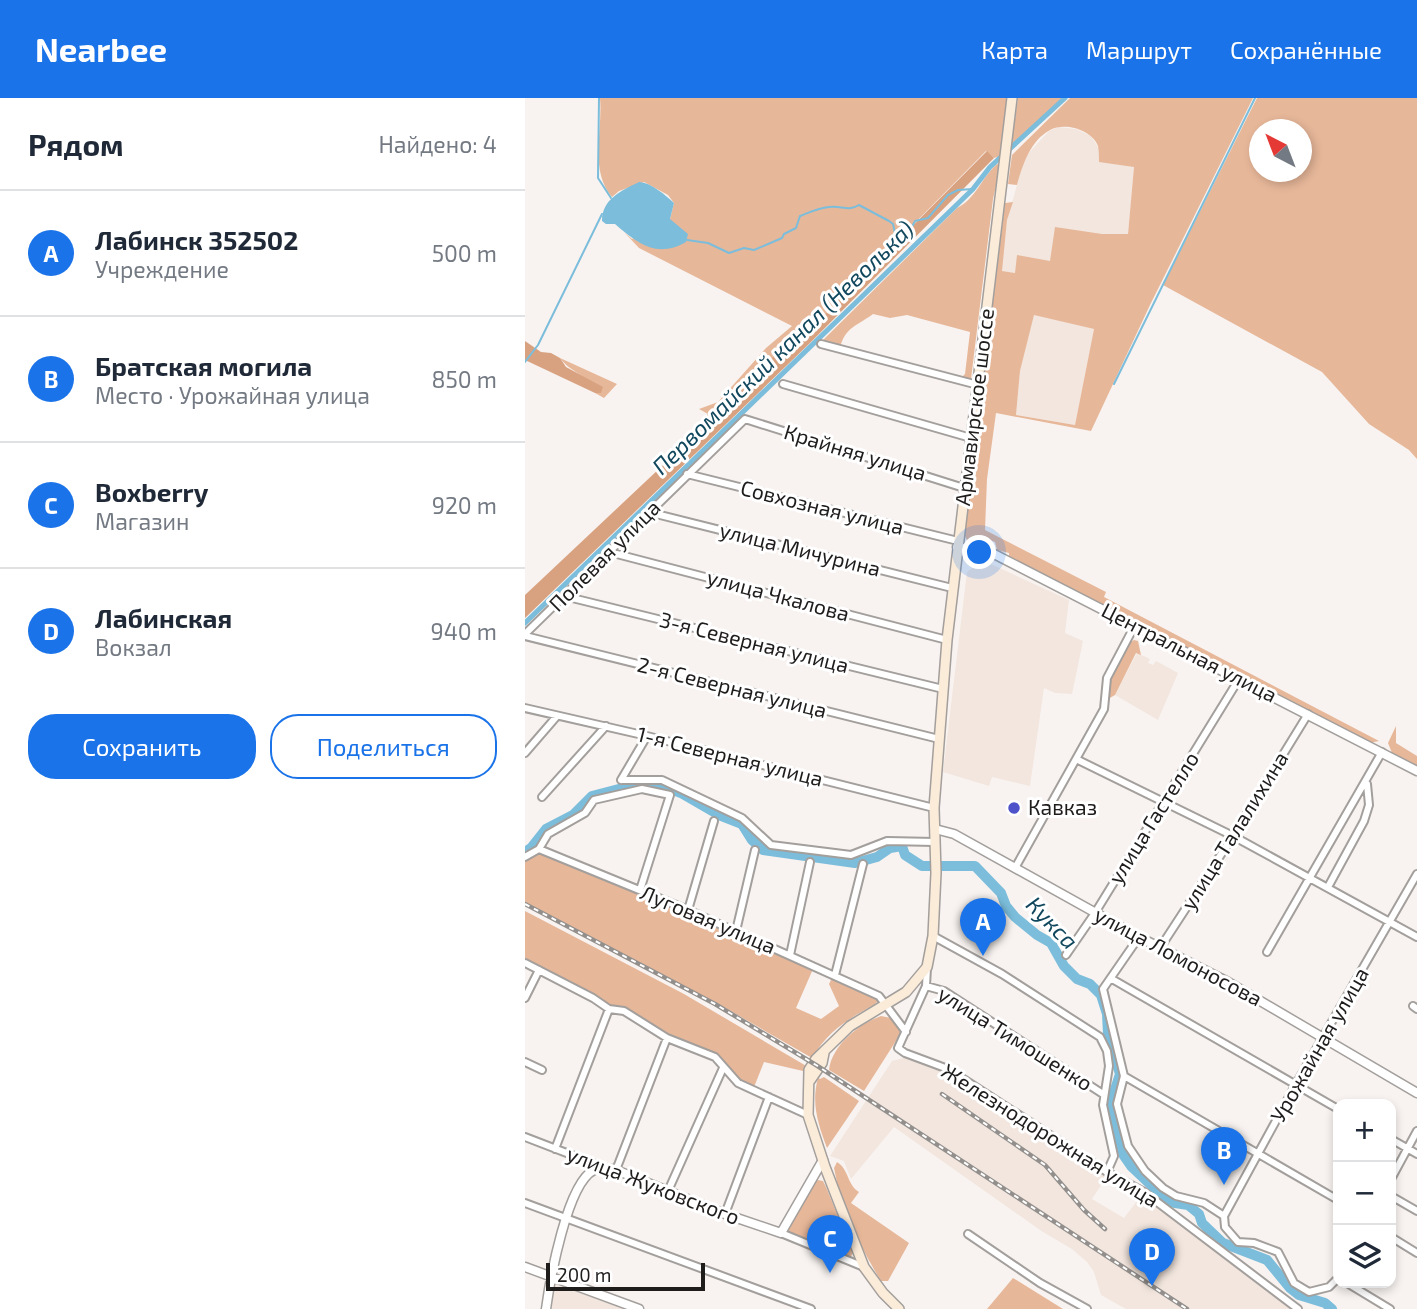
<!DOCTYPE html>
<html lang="ru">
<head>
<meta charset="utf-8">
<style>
	:root { --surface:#fff; --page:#f6f6f7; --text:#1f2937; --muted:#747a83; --line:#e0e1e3; --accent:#1a73e8 }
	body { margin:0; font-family:"Exo 2",sans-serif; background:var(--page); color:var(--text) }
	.controls { position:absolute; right:21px; bottom:21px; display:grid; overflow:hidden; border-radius:14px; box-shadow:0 4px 10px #0003 }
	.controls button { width:63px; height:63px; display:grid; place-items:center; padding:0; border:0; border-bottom:2px solid var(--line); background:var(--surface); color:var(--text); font:35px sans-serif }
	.compass { position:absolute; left:724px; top:21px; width:63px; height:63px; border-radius:50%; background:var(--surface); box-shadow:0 4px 10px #0003; rotate:318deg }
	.scale { position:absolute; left:21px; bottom:18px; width:159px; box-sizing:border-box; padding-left:7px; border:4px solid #1f1d1c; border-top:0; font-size:19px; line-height:24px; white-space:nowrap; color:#1f1d1c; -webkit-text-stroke:5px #fff; paint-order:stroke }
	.you { position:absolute; left:455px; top:455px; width:24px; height:24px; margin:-18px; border:5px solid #fff; border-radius:50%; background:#1a73e8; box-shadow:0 0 0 10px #1a73e833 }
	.badge { display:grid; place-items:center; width:46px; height:46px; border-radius:50%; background:var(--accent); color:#fff; font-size:23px; font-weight:700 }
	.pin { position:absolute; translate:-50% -58px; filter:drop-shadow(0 2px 4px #0008) }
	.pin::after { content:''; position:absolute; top:37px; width:24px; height:21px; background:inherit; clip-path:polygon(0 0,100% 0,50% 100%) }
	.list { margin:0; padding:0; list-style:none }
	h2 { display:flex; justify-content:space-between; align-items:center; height:91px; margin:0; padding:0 28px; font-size:30px }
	h2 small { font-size:23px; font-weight:400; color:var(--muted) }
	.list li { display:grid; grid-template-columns:46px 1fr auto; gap:21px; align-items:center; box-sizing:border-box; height:126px; padding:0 28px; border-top:2px solid var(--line) }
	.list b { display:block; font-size:26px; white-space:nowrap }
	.list p { margin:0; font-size:23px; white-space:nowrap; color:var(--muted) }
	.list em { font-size:23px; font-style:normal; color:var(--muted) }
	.actions { display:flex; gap:14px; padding:21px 28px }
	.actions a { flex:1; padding:16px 0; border:2px solid var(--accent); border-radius:28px; text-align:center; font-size:24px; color:var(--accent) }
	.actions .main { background:var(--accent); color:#fff }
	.icon { flex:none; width:38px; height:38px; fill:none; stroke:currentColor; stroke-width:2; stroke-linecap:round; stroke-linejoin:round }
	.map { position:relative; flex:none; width:892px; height:1211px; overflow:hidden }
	header { display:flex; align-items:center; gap:42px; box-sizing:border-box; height:98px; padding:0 35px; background:var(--accent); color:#fff }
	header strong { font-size:33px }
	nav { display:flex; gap:38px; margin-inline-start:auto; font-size:24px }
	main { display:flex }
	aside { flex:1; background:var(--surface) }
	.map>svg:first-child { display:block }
</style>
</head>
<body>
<header>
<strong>Nearbee</strong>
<nav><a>Карта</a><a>Маршрут</a><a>Сохранённые</a></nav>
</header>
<main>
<aside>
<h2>Рядом<small>Найдено: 4</small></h2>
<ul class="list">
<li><span class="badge">A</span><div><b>Лабинск 352502</b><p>Учреждение</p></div><em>500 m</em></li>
<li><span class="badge">B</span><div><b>Братская могила</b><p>Место · Урожайная улица</p></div><em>850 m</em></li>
<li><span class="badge">C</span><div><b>Boxberry</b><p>Магазин</p></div><em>920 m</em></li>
<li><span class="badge">D</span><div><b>Лабинская</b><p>Вокзал</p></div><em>940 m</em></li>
</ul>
<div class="actions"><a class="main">Сохранить</a><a>Поделиться</a></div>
</aside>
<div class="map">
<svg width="892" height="1211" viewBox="0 0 892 1211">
	<rect width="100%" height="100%" fill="#f8f3f0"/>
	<path fill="#f2e6de" d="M 533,29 L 551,31 L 566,38 L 573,49 L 609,69 L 603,136 L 577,136 L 525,163 L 490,175 L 476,173 L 482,122 L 500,59 L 524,33 Z
		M 509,216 L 569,231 L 550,327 L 491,317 L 495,273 Z
		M 457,462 L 544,502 L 540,535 L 558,543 L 547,596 L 530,595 L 519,590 L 505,688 L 467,679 L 464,688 L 418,674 L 442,474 Z
		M 612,555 L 625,561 L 623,565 L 628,567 L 631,563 L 653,575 L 633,622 L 590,597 Z
		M 382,959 L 417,973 L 582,1078 L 567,1101 L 599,1120 L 618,1095 L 767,1211 L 601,1211 L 576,1197 L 569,1174 L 562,1164 L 547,1151 L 518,1134 L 369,1029 L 326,1081 L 319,1063 L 305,1058 L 367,963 Z
		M 30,1186 L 99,1211 L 26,1211 Z"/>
	<path fill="#e7b799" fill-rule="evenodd" d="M 75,0 L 483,0 L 476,58 L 469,60 L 461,53 L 294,222 L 262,245 L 233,273 L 213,298 L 183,316 L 174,311 L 193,304 L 241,250 L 267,228 L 114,150 L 99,134 L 107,141 L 145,121 L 149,105 L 143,97 L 119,84 L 94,93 L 87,99 C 64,72 78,33 75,0 Z
		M 493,0 L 537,0 L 486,49 Z
		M 545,0 L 728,0 L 625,207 L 566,333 L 471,315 L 462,381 L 460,432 L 581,494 L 579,499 L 854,643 L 844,645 L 484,458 L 484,455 L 472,452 L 470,444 L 461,441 L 456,448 C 445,448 440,443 439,432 L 480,105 L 488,104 L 482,122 L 477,173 L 490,175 L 492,157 L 525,163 L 530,129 L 577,136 L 603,136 L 609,69 L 574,64 C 574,60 574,53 573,48 C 567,32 540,24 525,32 C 505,43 498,66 492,87 L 483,86 L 487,57 ZM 509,217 L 569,231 L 550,327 L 491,317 L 495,273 Z
		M 732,0 L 892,0 L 892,361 L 884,352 L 844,326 L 797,274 L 638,187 ZM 734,32 L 776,32 L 776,74 L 734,74 Z
		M 472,66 L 476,66 L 468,101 L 446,281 L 436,280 L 440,276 L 445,234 L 382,217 L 365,220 L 348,216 C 332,228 320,229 315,250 L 295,245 L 432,110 C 450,102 457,79 472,66 Z
		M 35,260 L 92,286 L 79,300 L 70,295 L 76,294 C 62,277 46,275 35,260 Z
		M 609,542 L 613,543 L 616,557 L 611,555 L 590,597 L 583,601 L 584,581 L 603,546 Z
		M 871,628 L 871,645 L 892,658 L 892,669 L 867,655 L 863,645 Z
		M 15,754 L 148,809 L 288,871 L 271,910 L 296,921 L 314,908 L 304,886 L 308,878 L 351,899 L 353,903 L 350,906 C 322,922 304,932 287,960 L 190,904 L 0,804 L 0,762 Z
		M 0,813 L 159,896 L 283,969 L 278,973 L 239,964 L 229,989 L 215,982 L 201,970 L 193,959 L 144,938 L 100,912 L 85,909 L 69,898 L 0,862 Z
		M 356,918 L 366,920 L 376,935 L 339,993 L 304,972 C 307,947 334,926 356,918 Z
		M 299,979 L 334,1003 L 302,1050 C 293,1026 286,1005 293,980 L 295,981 Z
		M 312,1064 C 324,1071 322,1087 334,1094 L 326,1105 L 384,1145 L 363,1183 L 356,1183 C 335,1149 316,1109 309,1070 Z
		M 293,1082 L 298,1083 L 301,1089 L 328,1155 L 325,1160 L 265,1135 L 262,1132 L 289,1085 Z
		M 488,1180 L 538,1211 L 462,1211 Z"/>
	<path fill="#d8a280" d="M 462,53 L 469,60 L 284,246 L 0,520 L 0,497 L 170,337 L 183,316 L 213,298 L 233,273 L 262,245 L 294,222 Z
		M 0,243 L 16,254 L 26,255 L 35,260 L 41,269 L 78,289 L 76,295 L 70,295 L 0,262 Z"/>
	<path fill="#7bbddb" d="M 114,84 C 127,85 140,97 149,105 L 145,121 L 163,136 L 161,144 C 132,161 112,145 90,126 L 81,126 L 77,123 C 77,101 96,93 114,84 Z"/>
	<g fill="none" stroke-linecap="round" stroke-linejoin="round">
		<path stroke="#7bbddb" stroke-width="2" d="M 74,0 L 73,80 L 86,100
			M 162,142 L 183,145 L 204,155 L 219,150 L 229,152 L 257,140 L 259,136 L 271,130 L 275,118 C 285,114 293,110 304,109 C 316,107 323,114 334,107 L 364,123 L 368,126 L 371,140 C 382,140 386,131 390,123 L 403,120 L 423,97 L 433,92 L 448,91
			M 0,264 L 13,247 L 77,116
			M 589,286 L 730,0"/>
		<path stroke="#7bbddb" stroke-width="5" d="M 0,525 L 448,91 L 465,69 L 540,0"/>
		<path stroke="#7bbddb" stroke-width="10" d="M 0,754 L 6,750 L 21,731 L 48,717 L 67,698 L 109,687 L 133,686 L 156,695 L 194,717 L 217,726 L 227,742 L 238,752 L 330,765 L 352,759 L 365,750 L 377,748 L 380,757 L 397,768 L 450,768 L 476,795 L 481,808 L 490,819 L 512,837 L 526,845 L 539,868 L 552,881 L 565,886 L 576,897 L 582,916 L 583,936 L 595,976 L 587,1001 L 588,1014 L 599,1058 L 606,1068 L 644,1104 L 663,1107 L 674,1116 L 677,1125 L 698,1145 L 742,1162 L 765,1190 L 774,1197 L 800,1205 L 807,1211"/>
		<g stroke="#a39f9c" stroke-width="10">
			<path id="minor" d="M 296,246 L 453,287
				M 258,286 L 446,340
				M 162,376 L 433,443
				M 123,414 L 427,490
				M 84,454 L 422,542
				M 39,498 L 418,591
				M 0,536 L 220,321 L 439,390
				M 0,538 L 414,641
				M 0,610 L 122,638 L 409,710
				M 0,655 L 32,618
				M 551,661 L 708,738 L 892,839
				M 96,682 L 137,682 L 217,720 L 246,747 L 326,757 L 362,743 L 410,744
				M 96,682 L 122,638
				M 17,699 L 81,628
				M 14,751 L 23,736 L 60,715 L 69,702 L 117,691 L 145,697 L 115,792
				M 0,759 L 14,751 L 163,812 L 354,898 L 381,934
				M 490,770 L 579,611 L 582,580 L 610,527
				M 803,789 L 839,723 L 844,707 L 842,686
				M 163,812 L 189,723
				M 211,833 L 230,752
				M 408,838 L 477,876 L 575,939 L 582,953 L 584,968 L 578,1007 L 589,1058 L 582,1074
				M 614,839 L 578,891 L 599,978 L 592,1006 L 603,1048 L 620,1073 L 638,1090 L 651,1098 L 679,1105 L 699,1118 L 700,1129 L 713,1144 L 729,1145 L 753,1154 L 769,1185 L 784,1194 L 804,1189 L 813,1180
				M 635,850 L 708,738 L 783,616
				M 742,854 L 857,654
				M 265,857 L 285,764
				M 541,857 L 570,815 L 714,581
				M 0,865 L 68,900 L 84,911 L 99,913 L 142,940 L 190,959 L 213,985 L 283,1017
				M 402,870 L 401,888 L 373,950 L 380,955 L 423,971 L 582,1074 L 619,1094 L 773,1211
				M 310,877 L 338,766
				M 587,881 L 813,1011
				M 401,888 L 419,893 L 578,996
				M 0,900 L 14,872
				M 888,908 L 892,911
				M 0,964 L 17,972
				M 599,978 L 813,1102
				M 0,1039 L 78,1069
				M 866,1041 L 892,1056
				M 30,1051 L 84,911
				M 91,1072 L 142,940
				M 866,1081 L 892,1033
				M 143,1093 L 198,970
				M 866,1098 L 892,1113
				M 0,1105 L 286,1211
				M 200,1116 L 244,999
				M 699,1118 L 771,986 L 892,776
				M 256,1135 L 339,1169
				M 443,1136 L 515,1185 L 562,1211
				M 866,1139 L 892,1155
				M 822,1185 L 865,1211"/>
		</g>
		<g stroke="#a39f9c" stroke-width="11">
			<path id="tertiary" d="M 432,449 L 469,456 L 892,673
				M 410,731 L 429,736 L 614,839 L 703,884 L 892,995
				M 0,1169 L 114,1211
				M 21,1211 C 25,1182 42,1085 69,1072 C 77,1069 83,1070 91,1072 L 200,1116 L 256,1135 L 298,1062"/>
		</g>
		<g stroke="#a39f9c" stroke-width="12">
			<path id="secondary" d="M 284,984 L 297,965 L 299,955
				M 374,1211 L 358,1195 L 339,1169 L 300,1069 L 283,1017 L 284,972 L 291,961 L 325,928 L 381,894 L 402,869 L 408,838 L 411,775 L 409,710 L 422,542 L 487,0"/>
		</g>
		<use href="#minor" stroke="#fff" stroke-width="6"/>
		<use href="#tertiary" stroke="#fff" stroke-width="8"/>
		<use href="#secondary" stroke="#fbebd9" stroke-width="9"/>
		<g stroke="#928f8c" stroke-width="4.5">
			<path id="rail" d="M 0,806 L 190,906 L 291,967 L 662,1211
				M 417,996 L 520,1067 L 559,1112 L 580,1131"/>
		</g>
		<use href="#rail" stroke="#fff" stroke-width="2" stroke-dasharray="5" stroke-linecap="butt"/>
	</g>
	<circle fill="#4f53c9" stroke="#fff" stroke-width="2.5" cx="489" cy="710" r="7"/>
	<g text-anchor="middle" stroke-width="6" stroke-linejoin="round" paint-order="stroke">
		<g font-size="21" fill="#1f1d1c" stroke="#fff">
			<text transform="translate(450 309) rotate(-83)" y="7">Армавирское шоссе</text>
			<text transform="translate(330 355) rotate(17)" y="7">Крайняя улица</text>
			<text transform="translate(297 410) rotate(14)" y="7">Совхозная улица</text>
			<text transform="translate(275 452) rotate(14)" y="7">улица Мичурина</text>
			<text transform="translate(80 458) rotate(-45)" y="7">Полевая улица</text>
			<text transform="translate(253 498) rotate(15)" y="7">улица Чкалова</text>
			<text transform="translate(229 545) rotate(14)" y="7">3-я Северная улица</text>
			<text transform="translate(664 555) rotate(27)" y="7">Центральная улица</text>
			<text transform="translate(207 590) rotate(14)" y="7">2-я Северная улица</text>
			<text transform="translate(205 659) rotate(14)" y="7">1-я Северная улица</text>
			<text transform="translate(629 720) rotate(-58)" y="7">улица Гастелло</text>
			<text transform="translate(710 733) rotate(-58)" y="7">улица Талалихина</text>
			<text transform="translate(183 822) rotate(23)" y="7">Луговая улица</text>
			<text transform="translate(653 859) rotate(28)" y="7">улица Ломоносова</text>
			<text transform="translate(490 941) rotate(32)" y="7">улица Тимошенко</text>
			<text transform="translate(795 947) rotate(-60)" y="7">Урожайная улица</text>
			<text transform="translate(525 1038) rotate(32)" y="7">Железнодорожная улица</text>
			<text transform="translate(128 1088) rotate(21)" y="7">улица Жуковского</text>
		</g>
		<g font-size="21" fill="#1f1d1c" stroke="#fff" text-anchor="start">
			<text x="503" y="717">Кавказ</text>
		</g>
		<g font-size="23" font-style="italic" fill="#10475d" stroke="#fff">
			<text transform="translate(258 250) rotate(-44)" y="8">Первомайский канал (Неволька)</text>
			<text transform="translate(527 825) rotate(46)" y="8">Кукса</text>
		</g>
	</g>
</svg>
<div class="controls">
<button>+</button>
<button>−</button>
<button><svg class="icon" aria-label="layers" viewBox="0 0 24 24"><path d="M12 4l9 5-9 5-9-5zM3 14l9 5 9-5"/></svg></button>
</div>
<svg class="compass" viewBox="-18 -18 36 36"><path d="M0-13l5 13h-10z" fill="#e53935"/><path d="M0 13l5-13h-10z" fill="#747a83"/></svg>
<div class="scale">200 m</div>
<div class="you"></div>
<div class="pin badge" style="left:458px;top:858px">A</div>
<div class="pin badge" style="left:699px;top:1087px">B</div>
<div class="pin badge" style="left:305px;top:1175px">C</div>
<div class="pin badge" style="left:627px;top:1188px">D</div>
</div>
</main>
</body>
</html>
